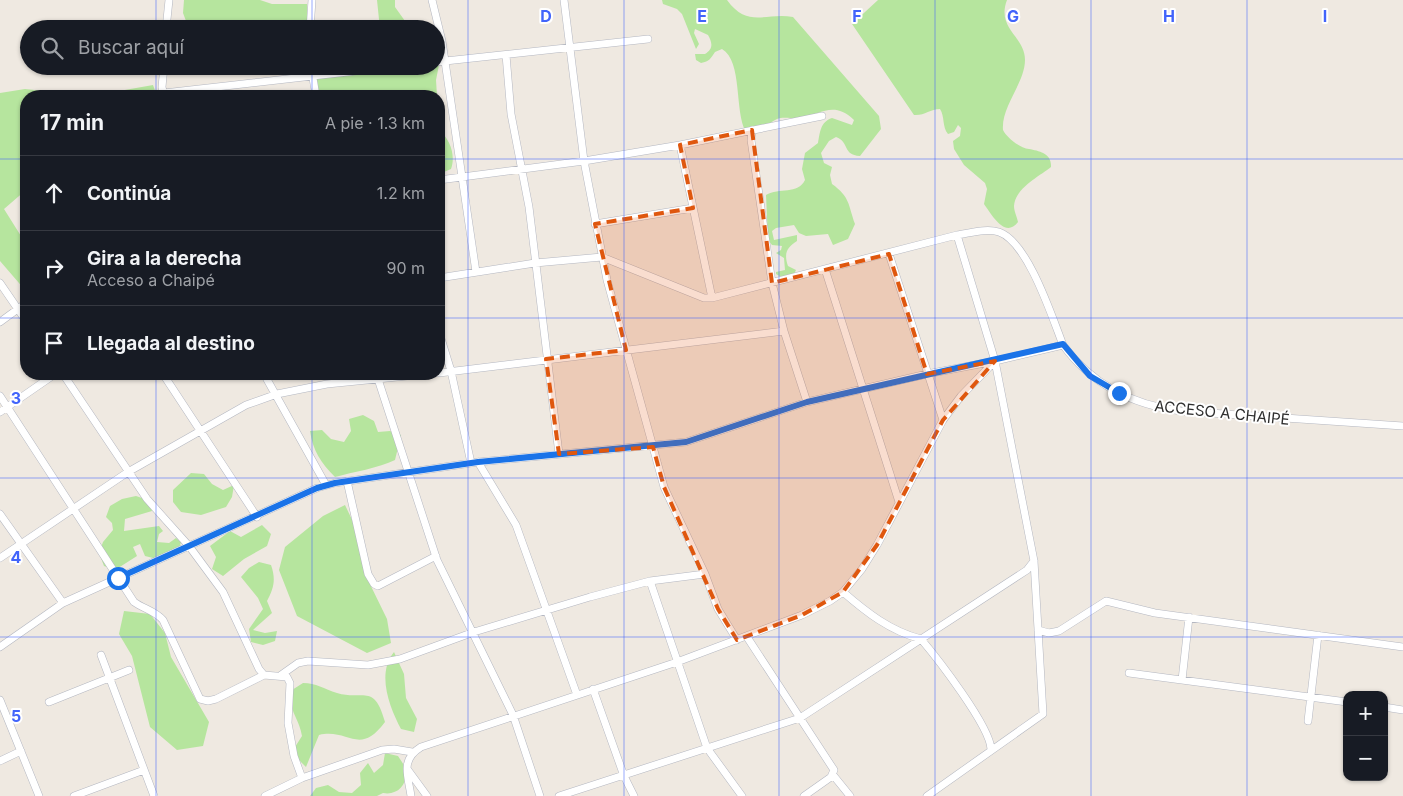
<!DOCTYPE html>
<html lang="es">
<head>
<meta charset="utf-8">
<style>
	:root { --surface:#171b24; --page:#242831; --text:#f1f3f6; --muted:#9ea1a6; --line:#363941 }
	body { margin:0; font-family:Inter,sans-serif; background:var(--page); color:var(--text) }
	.controls { position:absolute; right:15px; bottom:15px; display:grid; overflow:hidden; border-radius:10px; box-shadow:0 1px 4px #0004 }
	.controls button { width:45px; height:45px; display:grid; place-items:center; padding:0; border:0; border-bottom:1px solid var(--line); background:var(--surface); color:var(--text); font:25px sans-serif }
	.stop { position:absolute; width:15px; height:15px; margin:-11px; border:4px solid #1a73e8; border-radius:50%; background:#fff }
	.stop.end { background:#1a73e8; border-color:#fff; box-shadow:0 1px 5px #0008 }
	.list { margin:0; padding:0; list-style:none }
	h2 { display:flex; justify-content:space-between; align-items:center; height:65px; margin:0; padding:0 20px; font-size:21px }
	h2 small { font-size:16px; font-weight:400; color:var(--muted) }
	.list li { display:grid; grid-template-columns:32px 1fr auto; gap:15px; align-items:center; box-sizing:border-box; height:75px; padding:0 20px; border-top:1px solid var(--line) }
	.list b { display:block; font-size:19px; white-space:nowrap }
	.list p { margin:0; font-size:16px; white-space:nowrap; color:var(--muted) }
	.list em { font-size:16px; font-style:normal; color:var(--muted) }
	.icon { flex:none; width:28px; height:28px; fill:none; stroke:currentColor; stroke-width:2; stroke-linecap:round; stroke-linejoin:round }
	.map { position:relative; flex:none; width:1403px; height:796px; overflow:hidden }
	.search { position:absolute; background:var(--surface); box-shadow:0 1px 4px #0004; left:20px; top:20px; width:425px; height:55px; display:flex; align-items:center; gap:12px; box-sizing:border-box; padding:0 18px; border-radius:28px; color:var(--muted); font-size:19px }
	.panel { position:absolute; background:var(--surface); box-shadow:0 1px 4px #0004; left:20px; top:90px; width:425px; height:290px; border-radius:20px }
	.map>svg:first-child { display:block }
</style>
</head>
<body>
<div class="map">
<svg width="1403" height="796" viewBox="0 0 1403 796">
	<rect width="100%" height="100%" fill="#efe9e1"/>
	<path fill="#b6e59e" d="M 184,0 L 260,0 L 272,4 L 307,4 L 308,29 L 189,29 L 183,13 Z
		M 377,0 L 395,0 L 395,7 L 405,21 L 402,29 L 380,29 Z
		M 662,0 L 727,0 C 748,29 766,12 793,17 L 879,116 L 881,129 L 860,156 C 842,155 850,142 836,137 L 829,141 L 821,153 L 824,163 L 832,167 L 830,175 L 832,184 C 850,197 848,204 855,224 L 848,239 L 833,245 L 828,234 L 806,236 L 799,233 L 794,225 L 776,228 L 772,231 L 774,240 L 797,235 L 797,241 C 786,248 784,254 788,266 L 796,270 L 794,274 L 781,277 L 776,274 L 776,272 L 785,270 L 784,258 L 776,253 L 781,250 L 782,246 L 772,245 L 768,240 L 766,195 C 779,187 798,195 805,180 L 802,169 L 805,153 L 818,143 C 820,133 820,122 832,118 L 852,125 L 854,120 C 833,100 821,115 800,118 C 793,119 783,116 777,119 C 760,128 768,131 746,132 C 734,112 743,61 722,49 L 715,52 C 710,59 710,61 701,63 L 696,60 L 695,54 L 705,54 C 714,49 712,42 708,35 L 695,29 L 694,33 L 699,44 L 696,49 L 682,14 L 677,9 L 663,4 Z
		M 878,0 L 1007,0 C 996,29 1025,36 1025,60 C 1025,83 1001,106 1003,130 C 1007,138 1020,148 1029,149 C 1039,151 1052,153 1051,167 C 1040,176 1015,188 1014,206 C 1014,211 1017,217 1018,222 C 1005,239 992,215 984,204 L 987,189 L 985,183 L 964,165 L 954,149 L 953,141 L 960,136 L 961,128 L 958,125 L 954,132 L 948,134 C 942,127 945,117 940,109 C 930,109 924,116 914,115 L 852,24 Z
		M 436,31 L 440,36 L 440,60 L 436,80 L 437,96 L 320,96 L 316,86 L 315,66 L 350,66 L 353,69 L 365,68 L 366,66 L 436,66 Z
		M 153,85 L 157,96 L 26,96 L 26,190 L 4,209 L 26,244 L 25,290 L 0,261 L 0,93 L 25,89 L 91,96 Z
		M 439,130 C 450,139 456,155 451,169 L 439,174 Z
		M 363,415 L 374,421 L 378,432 L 390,431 L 401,435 L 395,460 C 379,468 353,472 335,477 C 321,463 313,451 310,431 L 322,430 L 331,439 L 344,442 L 351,431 L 349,419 Z
		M 191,473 L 204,474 L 212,484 L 223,490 L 234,485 L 232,497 L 226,507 L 201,515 L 181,512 L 173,502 L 173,490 Z
		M 136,496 L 148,500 L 152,511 L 125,519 L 124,531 L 159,526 L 163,531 L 159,534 L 157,542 L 169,543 L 176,538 L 181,542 L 179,549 L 157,559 L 145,556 L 140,544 L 133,547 L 137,556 L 115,570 L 104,566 L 99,553 L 103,542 L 113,530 L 112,523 L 106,517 L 110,506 L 122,499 Z
		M 345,505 L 356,528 L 366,576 L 387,619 L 391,643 L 367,653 L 297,616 L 279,570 L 285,547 L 323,516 Z
		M 262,525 L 271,534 L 267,546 L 244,559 L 223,576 L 212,569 L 216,557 L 210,546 L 230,531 L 241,537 Z
		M 259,562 L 271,565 C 276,579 274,588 267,601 L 272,613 L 253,630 L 265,633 L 277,631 L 275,641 L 263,645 L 251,642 L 249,629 L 263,609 L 258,598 L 241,577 L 249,568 Z
		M 124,611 L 150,614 L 165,633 L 171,657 L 209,722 L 203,746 L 177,750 L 150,727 L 132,656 L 119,634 Z
		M 394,652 L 404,674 L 406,698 L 417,719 L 414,732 L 401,729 C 390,708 376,674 394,652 Z
		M 303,683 C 316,683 324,689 337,693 C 363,701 374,682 385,722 C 359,757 349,728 319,735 L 306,767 L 297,758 L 295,747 L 302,736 C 299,717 287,710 292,690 Z
		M 385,753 L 398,756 C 400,759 403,763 404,766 C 410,781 400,796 383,793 L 377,796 L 310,796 L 316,788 L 328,785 L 339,792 L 352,793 L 361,785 L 360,773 L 368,763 L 374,773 L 383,765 Z"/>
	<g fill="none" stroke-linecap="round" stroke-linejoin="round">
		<g stroke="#b4b7c1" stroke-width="8">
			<path id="minor" d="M 432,0 L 442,41 L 476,272
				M 564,0 L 584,161 L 607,280 L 664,487 L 705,574 L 718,609 L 737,640
				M 166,29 L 169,0
				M 310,29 L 312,0
				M 506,55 L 511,114 L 529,207 L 559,454
				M 436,62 L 648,39
				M 164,66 L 162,87 L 164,96
				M 311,66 L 316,96
				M 164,93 L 400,66
				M 752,130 L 751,140 L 772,283 L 784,331 L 807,402
				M 680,145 L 712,298
				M 439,180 L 584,161 L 680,145 L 822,116
				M 595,224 L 693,208
				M 889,254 L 943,420
				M 825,269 L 899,502
				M 439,278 L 535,263 L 602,257 L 704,298 L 712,298 L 957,235 C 971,233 986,228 999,232 C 1028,242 1052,317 1063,345 C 1092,385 1133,405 1181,411 L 1403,426
				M 0,283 L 26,321
				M 0,322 L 26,303
				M 439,332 L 451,371 L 471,463
				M 439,373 L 784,331
				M 63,374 L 147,499 L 189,546 L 223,592 L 259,669 L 264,675 L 287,677 L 290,683 L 288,723 L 294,756 L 302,778
				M 163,374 L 257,517
				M 264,374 L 326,485
				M 377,376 L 437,560 L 513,715 L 540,796
				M 0,396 L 134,602 C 144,609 155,611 163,620 L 200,699 L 208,701 L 216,699 L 264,675
				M 0,412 L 55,374
				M 478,462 L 516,525 L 577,695
				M 347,481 L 368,574 L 374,584 L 378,586 L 436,556
				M 0,514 L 63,603
				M 0,558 L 128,472 L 246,405 L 277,394 L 327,384 L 427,374
				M 650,581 L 707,748 L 742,796
				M 843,592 C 866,612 890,631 921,639 C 937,658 990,726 991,749
				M 1038,630 L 1049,633 L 1059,631 L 1106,601 L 1155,613 L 1403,647
				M 747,637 L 834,770 L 831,777 L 804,796
				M 0,647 L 63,603 L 317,488 L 335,483 L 478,462 L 686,442 L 807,402 L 927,374 L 995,361
				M 101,655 L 154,796
				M 1129,673 L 1347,702
				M 281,675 L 298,663 L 308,661 L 368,665 L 400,659 L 474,632 L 590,597 L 650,581 L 705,574
				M 1182,680 L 1189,617
				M 593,689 L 624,776 L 634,796
				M 0,700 L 39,796
				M 49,702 L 129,670
				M 1384,707 L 1403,710
				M 1308,721 L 1318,635
				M 0,761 L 21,751
				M 408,770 L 427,796
				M 833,775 L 850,796
				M 74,796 L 144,770
				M 265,796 L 302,778 L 382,750 L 394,749 L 412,752
				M 411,796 C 408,775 400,760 421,747 L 677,662 L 802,615 L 830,601 L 843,592 L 862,569 L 877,545 L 943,420 L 961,396 L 995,361 L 1063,345
				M 559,796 L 800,718 L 1027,570 L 1034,561
				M 927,796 L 1043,714 L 1034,561 L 995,361 L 957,235"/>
		</g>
		<use href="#minor" stroke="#fff" stroke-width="7"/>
	</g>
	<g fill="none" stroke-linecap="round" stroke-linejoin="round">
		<path stroke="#1a73e8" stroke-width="6" d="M 118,578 L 317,488 L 335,483 L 478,462 L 686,442 L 807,402 L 1063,344 L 1090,376 L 1119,393"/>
	</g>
	<path fill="#df570e" fill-opacity="0.2" stroke="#df570e" stroke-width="4" stroke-dasharray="10 6" stroke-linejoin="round" d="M 752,130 L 772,283 L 889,254 L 927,374 L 995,361 L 943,420 L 877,545 L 843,592 L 802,615 L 737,640 L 718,609 L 664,487 L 653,447 L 559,454 L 546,359 L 626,350 L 595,224 L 693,208 L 680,145 Z"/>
	<path fill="none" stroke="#4264fb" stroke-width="1" stroke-opacity="0.55" d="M 156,0 L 156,29M 312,0 L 312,29M 468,0 L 468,796M 624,0 L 624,796M 779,0 L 779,796M 935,0 L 935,796M 1091,0 L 1091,796M 1247,0 L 1247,796M 156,66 L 156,96M 312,66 L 312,96M 0,159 L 26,159M 439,159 L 1403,159M 0,318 L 26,318M 439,318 L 1403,318M 156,374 L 156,796M 312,374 L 312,796M 0,478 L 1403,478M 0,637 L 1403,637"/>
	<g text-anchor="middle" stroke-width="4" stroke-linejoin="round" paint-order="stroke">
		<g font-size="15" fill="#2e2e2e" stroke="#fff">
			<text transform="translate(1222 413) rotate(6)" y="5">ACCESO A CHAIPÉ</text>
		</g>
	</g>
	<g font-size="16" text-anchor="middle" font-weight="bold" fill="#4264fb" stroke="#fff" stroke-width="4" stroke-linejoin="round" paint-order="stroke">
		<text x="546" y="22">D</text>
		<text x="702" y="22">E</text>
		<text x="857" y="22">F</text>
		<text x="1013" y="22">G</text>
		<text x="1169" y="22">H</text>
		<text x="1325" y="22">I</text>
		<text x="16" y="404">3</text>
		<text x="16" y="563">4</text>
		<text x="16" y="722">5</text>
	</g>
</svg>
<div class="controls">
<button>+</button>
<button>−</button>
</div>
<div class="stop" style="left:118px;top:578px"></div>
<div class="stop end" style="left:1119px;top:393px"></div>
<div class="search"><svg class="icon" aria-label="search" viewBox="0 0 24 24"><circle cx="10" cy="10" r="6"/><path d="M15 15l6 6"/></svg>Buscar aquí</div>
<section class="panel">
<h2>17 min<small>A pie · 1.3 km</small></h2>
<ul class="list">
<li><svg class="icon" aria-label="ahead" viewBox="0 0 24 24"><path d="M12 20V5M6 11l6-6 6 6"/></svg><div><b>Continúa</b></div><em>1.2 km</em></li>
<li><svg class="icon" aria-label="right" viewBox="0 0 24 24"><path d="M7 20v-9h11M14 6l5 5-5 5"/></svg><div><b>Gira a la derecha</b><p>Acceso a Chaipé</p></div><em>90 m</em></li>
<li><svg class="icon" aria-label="arrive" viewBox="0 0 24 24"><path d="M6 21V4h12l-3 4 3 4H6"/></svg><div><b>Llegada al destino</b></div></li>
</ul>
</section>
</div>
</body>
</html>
